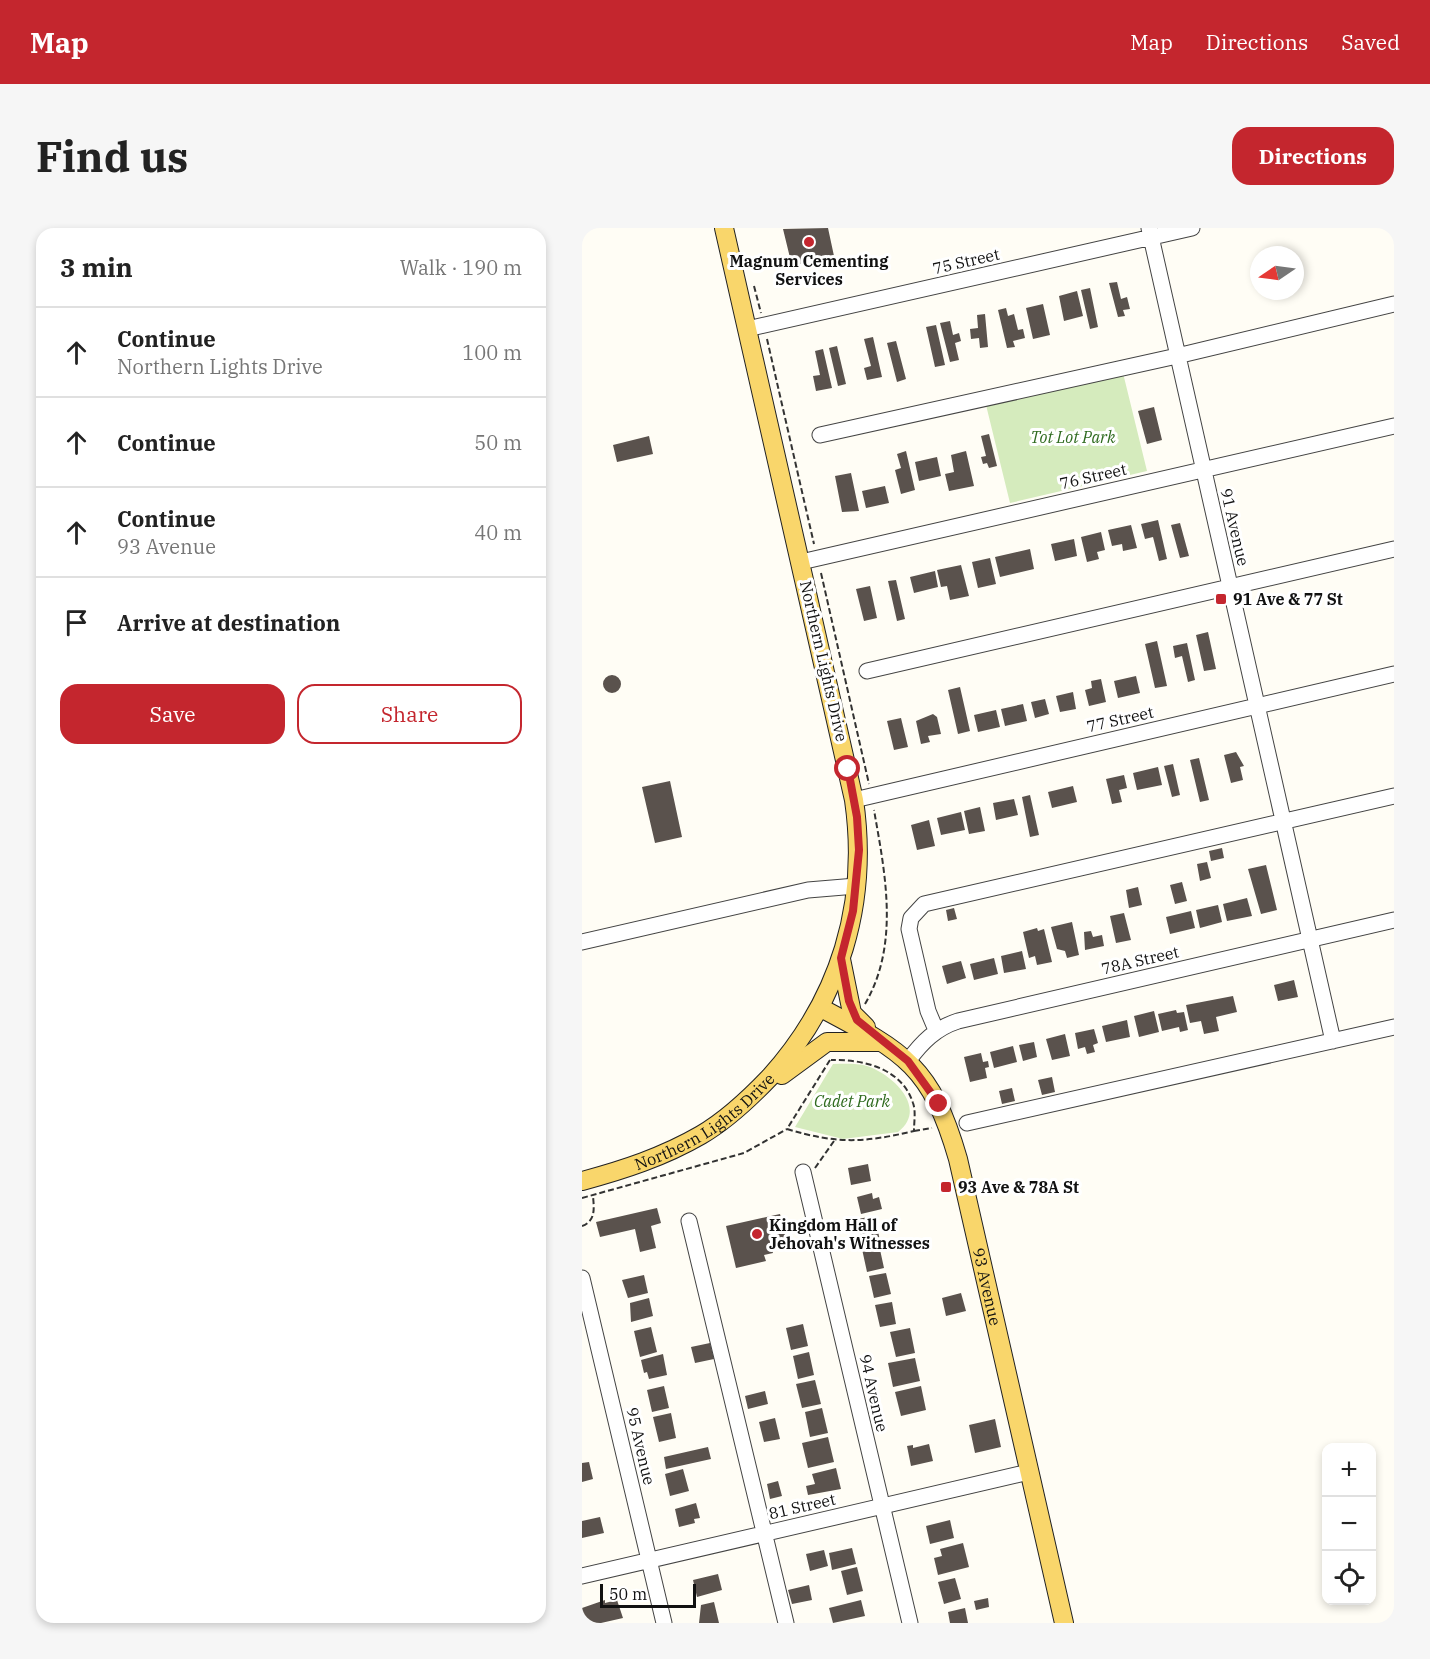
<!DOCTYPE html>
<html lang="en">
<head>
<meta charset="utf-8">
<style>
	:root { --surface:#fff; --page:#f6f6f6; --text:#222; --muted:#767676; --line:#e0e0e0; --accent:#c4262e }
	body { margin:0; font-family:"IBM Plex Serif",serif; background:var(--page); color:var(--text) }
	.controls { position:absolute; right:18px; bottom:18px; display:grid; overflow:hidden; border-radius:12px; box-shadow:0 3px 9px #0003 }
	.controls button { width:54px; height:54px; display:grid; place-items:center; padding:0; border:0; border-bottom:2px solid var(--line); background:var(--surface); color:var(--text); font:30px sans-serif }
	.compass { position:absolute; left:668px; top:18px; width:54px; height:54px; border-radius:50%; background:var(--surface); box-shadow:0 3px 9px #0003; rotate:257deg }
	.scale { position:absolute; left:18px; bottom:15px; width:96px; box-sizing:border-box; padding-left:6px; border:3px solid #111; border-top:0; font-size:16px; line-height:21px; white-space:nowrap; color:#111; -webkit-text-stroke:4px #fff; paint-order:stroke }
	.stop { position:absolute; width:18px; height:18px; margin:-14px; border:4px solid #c4262e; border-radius:50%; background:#fff }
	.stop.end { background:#c4262e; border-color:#fff; box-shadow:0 2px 6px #0008 }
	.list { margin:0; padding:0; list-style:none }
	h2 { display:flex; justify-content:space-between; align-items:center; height:78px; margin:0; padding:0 24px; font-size:26px }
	h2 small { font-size:20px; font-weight:400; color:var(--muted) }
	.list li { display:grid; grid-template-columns:39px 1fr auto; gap:18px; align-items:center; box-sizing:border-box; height:90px; padding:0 24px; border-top:2px solid var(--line) }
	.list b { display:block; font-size:22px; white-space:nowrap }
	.list p { margin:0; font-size:20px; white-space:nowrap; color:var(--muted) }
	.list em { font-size:20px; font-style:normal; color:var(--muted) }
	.actions { display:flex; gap:12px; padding:18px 24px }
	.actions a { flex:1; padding:14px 0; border:2px solid var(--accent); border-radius:18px; text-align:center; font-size:21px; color:var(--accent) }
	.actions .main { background:var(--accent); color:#fff }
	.icon { flex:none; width:33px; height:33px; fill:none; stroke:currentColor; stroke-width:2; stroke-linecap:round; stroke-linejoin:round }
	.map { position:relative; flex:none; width:812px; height:1395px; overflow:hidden; border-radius:18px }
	header { display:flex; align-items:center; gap:36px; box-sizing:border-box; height:84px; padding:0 30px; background:var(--accent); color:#fff }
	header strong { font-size:28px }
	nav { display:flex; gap:33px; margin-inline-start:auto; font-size:21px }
	.intro { display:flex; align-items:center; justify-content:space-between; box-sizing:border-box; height:144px; padding:0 36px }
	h1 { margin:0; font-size:42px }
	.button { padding:15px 27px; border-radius:18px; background:var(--accent); color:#fff; font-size:21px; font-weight:700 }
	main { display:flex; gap:36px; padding:0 36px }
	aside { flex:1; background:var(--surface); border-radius:18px; box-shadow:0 3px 9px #0003 }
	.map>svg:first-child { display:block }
</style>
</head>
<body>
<header>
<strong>Map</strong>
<nav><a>Map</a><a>Directions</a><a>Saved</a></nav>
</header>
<div class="intro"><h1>Find us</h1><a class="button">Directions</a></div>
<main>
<aside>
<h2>3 min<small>Walk · 190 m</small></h2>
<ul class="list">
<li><svg class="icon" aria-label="ahead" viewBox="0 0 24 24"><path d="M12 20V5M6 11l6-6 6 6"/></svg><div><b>Continue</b><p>Northern Lights Drive</p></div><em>100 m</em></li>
<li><svg class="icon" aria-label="ahead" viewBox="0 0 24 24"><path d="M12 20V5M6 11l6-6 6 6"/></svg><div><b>Continue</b></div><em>50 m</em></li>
<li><svg class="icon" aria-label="ahead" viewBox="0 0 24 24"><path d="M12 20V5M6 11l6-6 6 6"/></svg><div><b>Continue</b><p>93 Avenue</p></div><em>40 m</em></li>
<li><svg class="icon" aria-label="arrive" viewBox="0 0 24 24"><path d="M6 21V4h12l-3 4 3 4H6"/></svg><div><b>Arrive at destination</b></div></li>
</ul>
<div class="actions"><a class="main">Save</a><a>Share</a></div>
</aside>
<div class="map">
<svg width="812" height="1395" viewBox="0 0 812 1395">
	<rect width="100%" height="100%" fill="#fffdf5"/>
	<path fill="#d5ebbd" d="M 541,145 L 565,243 L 428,275 L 404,177 Z
		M 251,836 C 262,836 274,835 285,838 C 310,846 347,880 316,904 L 261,911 L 213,899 Z"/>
	<path fill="#5a524d" d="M 246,0 L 252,28 L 210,38 L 201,1 Z
		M 535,54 L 539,71 L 545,69 L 548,81 L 541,82 L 543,88 L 536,89 L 527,55 Z
		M 508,60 L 516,99 L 508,101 L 499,62 Z
		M 495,63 L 501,88 L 482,93 L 477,68 Z
		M 461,76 L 468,107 L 451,111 L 444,80 Z
		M 424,80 L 426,88 L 432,86 L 436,102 L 441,101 L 443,110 L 431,113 L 433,119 L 425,120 L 416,82 Z
		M 403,86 L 406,119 L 398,120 L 397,110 L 389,111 L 388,101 L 396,100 L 395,87 Z
		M 368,93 L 371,107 L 377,105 L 379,113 L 373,115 L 377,132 L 368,134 L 358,95 Z
		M 354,97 L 363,137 L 353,139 L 344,99 Z
		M 291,109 L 300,149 L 285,152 L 282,140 L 289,138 L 282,111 Z
		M 314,113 L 324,151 L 315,154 L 305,115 Z
		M 255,118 L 264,156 L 256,158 L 247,120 Z
		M 241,121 L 250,160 L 234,163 L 231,148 L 238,147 L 233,123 Z
		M 572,179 L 580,212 L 565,216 L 556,183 Z
		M 407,206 L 415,238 L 407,240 L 405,235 L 401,236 L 399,229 L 404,228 L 399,208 Z
		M 67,208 L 71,226 L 35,234 L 31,217 Z
		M 324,223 L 333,262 L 319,266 L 313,242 L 319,240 L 315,226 Z
		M 384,223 L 392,258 L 367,263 L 363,246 L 372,244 L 369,227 Z
		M 355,229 L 359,248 L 337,253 L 333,234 Z
		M 269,245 L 277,283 L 260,284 L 253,248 Z
		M 303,258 L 307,275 L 284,280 L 280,263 Z
		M 576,292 L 585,331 L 577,333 L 571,309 L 563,311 L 559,296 Z
		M 598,295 L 607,328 L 598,330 L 589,297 Z
		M 549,297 L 555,320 L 541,323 L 540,316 L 530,318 L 526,302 Z
		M 519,304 L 523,322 L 515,324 L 517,331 L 505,334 L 499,309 Z
		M 492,311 L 495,328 L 473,333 L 469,316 Z
		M 448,321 L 452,341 L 418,349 L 413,329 Z
		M 408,330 L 414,356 L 396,360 L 390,334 Z
		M 379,337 L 387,368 L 368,372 L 365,358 L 359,359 L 355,342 Z
		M 353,343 L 356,359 L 332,365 L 328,349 Z
		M 314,352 L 323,391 L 315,393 L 306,353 Z
		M 288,358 L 295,390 L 282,393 L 274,361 Z
		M 626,404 L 634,441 L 622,443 L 614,407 Z
		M 575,413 L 585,458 L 573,460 L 563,416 Z
		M 605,415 L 613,452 L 606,454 L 600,428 L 593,430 L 591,418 Z
		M21 456a9 9 0 1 1 18 0a9 9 0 1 1-18 0Z
		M 554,448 L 558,465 L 536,470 L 532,453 Z
		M 519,451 L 524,474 L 507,478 L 503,462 L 510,460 L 509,453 Z
		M 378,459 L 388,503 L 376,506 L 366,462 Z
		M 491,464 L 494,481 L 478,484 L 474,468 Z
		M 463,471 L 467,486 L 453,490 L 449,474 Z
		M 441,476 L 445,493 L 423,498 L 419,481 Z
		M 414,482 L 418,499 L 396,504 L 392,487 Z
		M 351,486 L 355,489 L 359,506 L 346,508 L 348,514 L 339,516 L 334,493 Z
		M 319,490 L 326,519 L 312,522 L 305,493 Z
		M 654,524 L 662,538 L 658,539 L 661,552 L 649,555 L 642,527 Z
		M 617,530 L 627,572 L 618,574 L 608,532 Z
		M 591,536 L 598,567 L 590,569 L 582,538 Z
		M 576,539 L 580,557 L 555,562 L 551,545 Z
		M 542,547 L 545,560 L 537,562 L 540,574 L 530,576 L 524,551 Z
		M 88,553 L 100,609 L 73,615 L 60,559 Z
		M 491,558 L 495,574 L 470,580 L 466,564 Z
		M 448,567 L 457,607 L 448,609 L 440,569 Z
		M 432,571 L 436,587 L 414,592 L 411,575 Z
		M 398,579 L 403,603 L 387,606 L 382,583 Z
		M 379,584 L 383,602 L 359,607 L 355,590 Z
		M 347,592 L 353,618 L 335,622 L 329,597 Z
		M 640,620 L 642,630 L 629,633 L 627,623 Z
		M 625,634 L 629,650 L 618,653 L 615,636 Z
		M 684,637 L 695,682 L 679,686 L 666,641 Z
		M 600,654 L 605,673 L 593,676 L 588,657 Z
		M 556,659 L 560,677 L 547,680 L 544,662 Z
		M 665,670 L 670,688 L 645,693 L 641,676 Z
		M 636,677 L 640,694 L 618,700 L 614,682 Z
		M 372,680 L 375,691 L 366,693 L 364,682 Z
		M 609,683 L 613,700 L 588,706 L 584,689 Z
		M 542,685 L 549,712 L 534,715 L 528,688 Z
		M 490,694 L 497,727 L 485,730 L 483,723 L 475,721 L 469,699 Z
		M 455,700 L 456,703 L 462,701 L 470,734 L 455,737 L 453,728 L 447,730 L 441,704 Z
		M 509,703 L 511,709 L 520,707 L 522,718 L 503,722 L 502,704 Z
		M 440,723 L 444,741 L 422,745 L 419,728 Z
		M 412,730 L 416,746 L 392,752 L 388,736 Z
		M 379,733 L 384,750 L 365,756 L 360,738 Z
		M 712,752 L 716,769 L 696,773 L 692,757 Z
		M 651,768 L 655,784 L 634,789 L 637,803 L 622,806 L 619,793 L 608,795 L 604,777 Z
		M 594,782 L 595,785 L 602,784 L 606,802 L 598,804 L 597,799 L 580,803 L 576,786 Z
		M 572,783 L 577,804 L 557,809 L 552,788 Z
		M 545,792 L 548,809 L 524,814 L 520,798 Z
		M 512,801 L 516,815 L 511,817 L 513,824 L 505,826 L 503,819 L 496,821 L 493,805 Z
		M 483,806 L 488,828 L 470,832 L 464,811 Z
		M 452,814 L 455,829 L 441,833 L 437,817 Z
		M 431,818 L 435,834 L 412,840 L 408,824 Z
		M 399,825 L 401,834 L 406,833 L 407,839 L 403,840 L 405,850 L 388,854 L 382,829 Z
		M 470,849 L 473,864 L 460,867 L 456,852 Z
		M 430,860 L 433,873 L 420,876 L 417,863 Z
		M 286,936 L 289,953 L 269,957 L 266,940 Z
		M 290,965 L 291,971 L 297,969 L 300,981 L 279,986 L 275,969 Z
		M 75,980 L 79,995 L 69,998 L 74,1020 L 58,1024 L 53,1001 L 18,1009 L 14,994 Z
		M 198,986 L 205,1014 L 189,1018 L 191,1025 L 182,1027 L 184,1033 L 154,1040 L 144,998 Z
		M 293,988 L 298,1013 L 281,1017 L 275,991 Z
		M 297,1017 L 302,1040 L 285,1044 L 280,1021 Z
		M 304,1045 L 309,1066 L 292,1070 L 287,1048 Z
		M 62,1047 L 66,1065 L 46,1070 L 40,1052 Z
		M 379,1065 L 384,1083 L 364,1088 L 360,1070 Z
		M 67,1070 L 71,1088 L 49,1094 L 48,1075 Z
		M 310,1074 L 314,1096 L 298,1099 L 293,1077 Z
		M 221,1096 L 226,1118 L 209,1122 L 204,1100 Z
		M 69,1099 L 75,1124 L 58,1129 L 52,1103 Z
		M 328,1100 L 333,1125 L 314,1129 L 308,1104 Z
		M 128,1115 L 132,1131 L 113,1135 L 109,1119 Z
		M 227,1124 L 232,1147 L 216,1151 L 211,1128 Z
		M 81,1126 L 85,1147 L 67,1151 L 65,1144 L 62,1145 L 59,1132 Z
		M 333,1130 L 338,1153 L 311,1159 L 306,1135 Z
		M 233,1152 L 239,1176 L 220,1180 L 214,1156 Z
		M 82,1158 L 87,1180 L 70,1184 L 65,1162 Z
		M 339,1158 L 344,1182 L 319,1188 L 313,1164 Z
		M 183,1163 L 186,1176 L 166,1181 L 163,1168 Z
		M 240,1180 L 246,1205 L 228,1209 L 223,1184 Z
		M 89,1185 L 94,1210 L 77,1214 L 71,1189 Z
		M 193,1190 L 198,1211 L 182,1214 L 177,1194 Z
		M 413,1191 L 419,1219 L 393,1225 L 387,1197 Z
		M 246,1209 L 252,1234 L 226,1240 L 220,1215 Z
		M 347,1216 L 351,1233 L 329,1238 L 325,1218 L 331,1217 L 331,1220 Z
		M 126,1219 L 129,1231 L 84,1241 L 82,1229 Z
		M 7,1234 L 11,1251 L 0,1254 L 0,1235 Z
		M 254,1240 L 259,1261 L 226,1267 L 224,1258 L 233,1256 L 230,1246 Z
		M 101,1241 L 107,1263 L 88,1268 L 83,1246 Z
		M 196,1253 L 200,1268 L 188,1271 L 185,1256 Z
		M 114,1275 L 118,1290 L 112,1291 L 113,1295 L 97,1299 L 93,1281 Z
		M 18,1289 L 22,1305 L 0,1310 L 0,1293 Z
		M 368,1292 L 372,1310 L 348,1316 L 344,1298 Z
		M 381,1315 L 387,1339 L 356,1347 L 352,1330 L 360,1328 L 358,1321 Z
		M 270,1320 L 274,1336 L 250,1342 L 247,1325 Z
		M 242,1322 L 246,1338 L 228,1343 L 224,1326 Z
		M 275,1339 L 281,1363 L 265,1367 L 259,1343 Z
		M 136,1346 L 140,1362 L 115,1369 L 111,1352 Z
		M 373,1350 L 379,1371 L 362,1376 L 356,1354 Z
		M 227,1357 L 230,1372 L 210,1376 L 206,1362 Z
		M 406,1370 L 407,1379 L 394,1382 L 392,1373 Z
		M 23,1372 L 23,1375 L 35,1372 L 41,1390 L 19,1395 L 0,1395 L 0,1380 Z
		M 279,1372 L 283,1388 L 251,1395 L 247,1380 Z
		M 132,1374 L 137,1395 L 117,1395 L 119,1377 Z
		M 383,1380 L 386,1395 L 368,1395 L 366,1384 Z"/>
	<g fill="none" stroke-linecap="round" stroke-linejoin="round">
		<g stroke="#444" stroke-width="17">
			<path id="minor" d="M 567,0 L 751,813
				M 165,101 L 610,0
				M 238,207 L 595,128 L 812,76
				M 219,334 L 812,198
				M 285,443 L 812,321
				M 272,572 L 812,446
				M 0,714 L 226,662 L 274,658
				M 354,802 L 346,783 L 327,701 L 329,690 L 342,676 L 812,568
				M 326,833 C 340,814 354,800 376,793 L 812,692
				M 385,895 L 812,799
				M 221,944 L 328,1395
				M 107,993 L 204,1395
				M 0,1050 L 82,1395
				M 0,1348 L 447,1244"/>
		</g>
		<g stroke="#222" stroke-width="20">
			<g id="major">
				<path d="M 259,731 L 270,785 L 284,799"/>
				<path id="s1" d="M 239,780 C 322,824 349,837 376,931 L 482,1395"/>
				<path d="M 200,847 L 245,814 L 299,814"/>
				<path id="s2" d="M 0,953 C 41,942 81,929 119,907 C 145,892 167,871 188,849 C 258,771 287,676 272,572 L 142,0"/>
			</g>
		</g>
		<path stroke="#333" stroke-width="2" stroke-dasharray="6 3" stroke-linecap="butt" d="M 172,58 L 179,85
			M 185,111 L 232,316
			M 239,345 L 287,556
			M 283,776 C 318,716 303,645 292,582
			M 248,832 L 205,901 C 255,916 281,915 332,903 C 332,894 334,883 331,875 C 320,840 280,831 249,832
			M 332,903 L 350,900
			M 233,940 L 252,913
			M 0,970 L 162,925 L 205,901
			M 0,998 C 14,993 12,980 11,968"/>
		<use href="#minor" stroke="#fff" stroke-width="15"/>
		<use href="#major" stroke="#f9d66b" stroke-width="18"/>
	</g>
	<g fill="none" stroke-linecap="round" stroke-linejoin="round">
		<path stroke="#c4262e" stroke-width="8" d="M 266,541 L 275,589 L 277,622 L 271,683 L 259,730 L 267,773 L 275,792 L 326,833 L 357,876"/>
	</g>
	<g fill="#c4262e" stroke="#fff" stroke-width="2">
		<circle cx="227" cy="14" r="6"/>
		<rect x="633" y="365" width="12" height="12" rx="3"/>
		<rect x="358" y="953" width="12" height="12" rx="3"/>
		<circle cx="175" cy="1006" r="6"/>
	</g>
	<g text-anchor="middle" stroke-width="6" stroke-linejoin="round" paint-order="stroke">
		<g font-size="16" font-weight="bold" fill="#111" stroke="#fff" text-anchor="start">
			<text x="227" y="39" text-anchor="middle">Magnum Cementing<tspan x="227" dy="18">Services</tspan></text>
			<text x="651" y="377">91 Ave &amp; 77 St</text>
			<text x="376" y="965">93 Ave &amp; 78A St</text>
			<text x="187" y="1003">Kingdom Hall of<tspan x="187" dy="18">Jehovah's Witnesses</tspan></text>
		</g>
		<g font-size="16" fill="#111" stroke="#fff">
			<text transform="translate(384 33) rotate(-13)" y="6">75 Street</text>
			<text transform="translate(511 248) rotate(-13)" y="6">76 Street</text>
			<text transform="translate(653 299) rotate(77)" y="6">91 Avenue</text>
			<text transform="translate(242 433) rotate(77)" y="6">Northern Lights Drive</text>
			<text transform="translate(538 491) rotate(-13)" y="6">77 Street</text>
			<text transform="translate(558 732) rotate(-13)" y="6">78A Street</text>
			<text dy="6" stroke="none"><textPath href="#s2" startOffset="138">Northern Lights Drive</textPath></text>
			<text dy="6" stroke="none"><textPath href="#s1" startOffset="344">93 Avenue</textPath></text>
			<text transform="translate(292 1165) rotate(77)" y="6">94 Avenue</text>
			<text transform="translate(59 1218) rotate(77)" y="6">95 Avenue</text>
			<text transform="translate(220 1278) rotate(-13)" y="6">81 Street</text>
		</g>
		<g font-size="16" font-style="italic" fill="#2f6b1f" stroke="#fff">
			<text x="491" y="215">Tot Lot Park</text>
			<text x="270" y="879">Cadet Park</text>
		</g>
	</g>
</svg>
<div class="controls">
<button>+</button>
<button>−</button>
<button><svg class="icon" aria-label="locate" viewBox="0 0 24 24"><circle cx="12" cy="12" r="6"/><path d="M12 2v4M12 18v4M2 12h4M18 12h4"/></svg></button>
</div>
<svg class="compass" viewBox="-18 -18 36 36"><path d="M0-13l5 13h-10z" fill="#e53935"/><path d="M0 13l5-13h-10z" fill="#767676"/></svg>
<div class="scale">50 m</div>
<div class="stop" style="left:266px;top:541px"></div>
<div class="stop end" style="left:357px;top:876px"></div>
</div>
</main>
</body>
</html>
